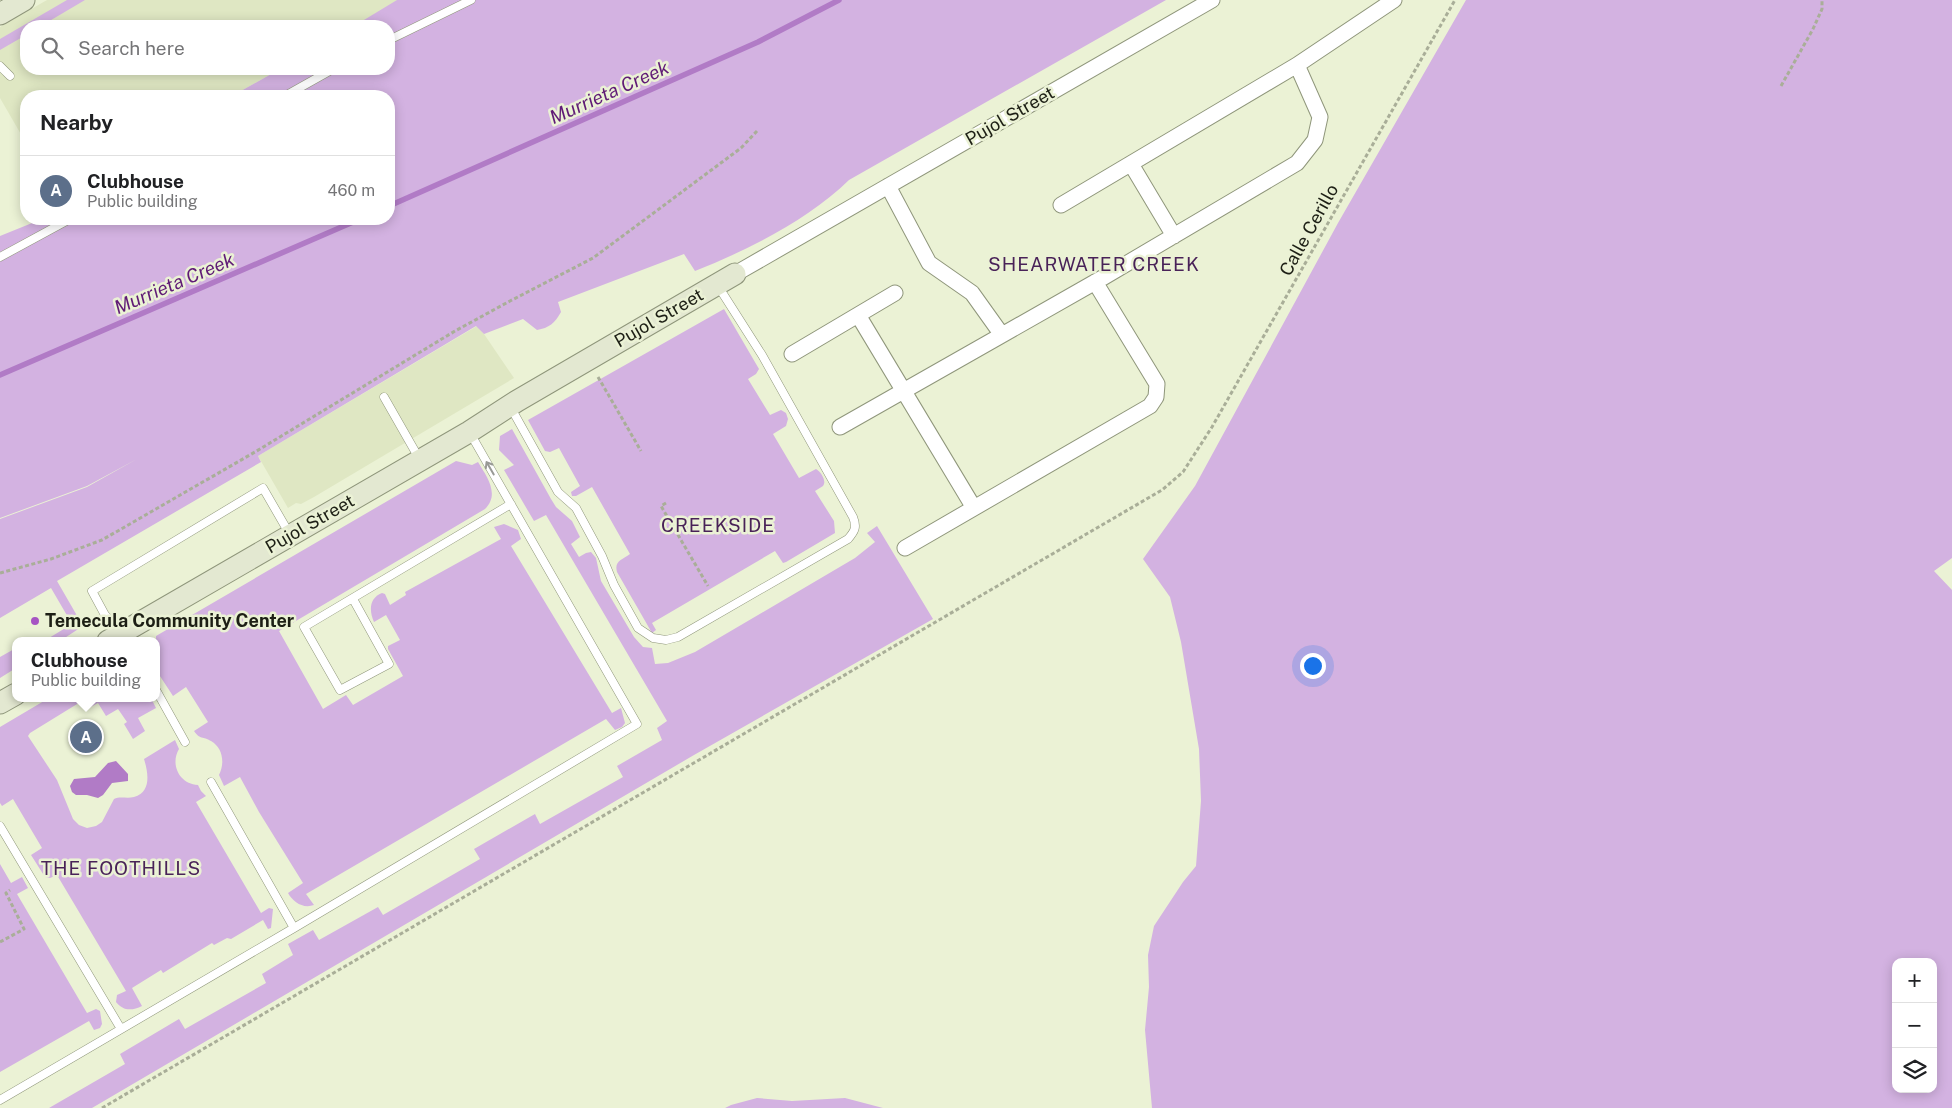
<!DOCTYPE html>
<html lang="en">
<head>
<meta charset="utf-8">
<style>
	:root { --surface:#fff; --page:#f6f6f6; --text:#202124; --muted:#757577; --line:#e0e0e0; --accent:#db2777 }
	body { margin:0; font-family:"Public Sans",sans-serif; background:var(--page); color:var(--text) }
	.controls { position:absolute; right:15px; bottom:15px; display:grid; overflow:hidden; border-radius:10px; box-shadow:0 2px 12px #0003 }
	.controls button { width:45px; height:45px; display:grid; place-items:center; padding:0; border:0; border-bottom:1px solid var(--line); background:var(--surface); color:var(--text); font:25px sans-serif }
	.you { position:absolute; left:1312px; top:665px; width:18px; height:18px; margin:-12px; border:4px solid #fff; border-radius:50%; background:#1a73e8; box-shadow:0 0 0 8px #1a73e833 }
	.badge { display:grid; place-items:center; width:32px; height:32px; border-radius:50%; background:var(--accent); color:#fff; font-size:16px; font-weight:700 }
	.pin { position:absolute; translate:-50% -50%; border:2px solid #fff; box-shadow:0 1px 5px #0006 }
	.popup { position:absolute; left:12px; top:637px; width:148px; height:65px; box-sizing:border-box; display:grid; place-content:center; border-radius:10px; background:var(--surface); filter:drop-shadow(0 1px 4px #0005); font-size:16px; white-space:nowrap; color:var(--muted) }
	.popup b { font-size:19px; color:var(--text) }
	.popup::after { content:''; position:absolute; left:50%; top:100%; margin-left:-10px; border:10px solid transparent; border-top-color:var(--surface) }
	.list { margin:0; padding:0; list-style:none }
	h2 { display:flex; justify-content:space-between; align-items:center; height:65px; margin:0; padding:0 20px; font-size:21px }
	h2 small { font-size:16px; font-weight:400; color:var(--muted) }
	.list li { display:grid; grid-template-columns:32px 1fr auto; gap:15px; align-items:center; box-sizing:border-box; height:70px; padding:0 20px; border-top:1px solid var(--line) }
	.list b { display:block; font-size:19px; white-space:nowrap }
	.list p { margin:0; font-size:16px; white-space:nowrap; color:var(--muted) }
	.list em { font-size:16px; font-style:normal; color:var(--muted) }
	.icon { flex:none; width:28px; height:28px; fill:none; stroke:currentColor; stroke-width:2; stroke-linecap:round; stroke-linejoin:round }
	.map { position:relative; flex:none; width:1952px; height:1108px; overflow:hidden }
	.search { position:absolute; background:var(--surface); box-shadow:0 2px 12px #0003; left:20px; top:20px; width:375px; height:55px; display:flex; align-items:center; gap:12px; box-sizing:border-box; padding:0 18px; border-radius:20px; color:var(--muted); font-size:19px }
	.panel { position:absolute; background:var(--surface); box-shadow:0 2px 12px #0003; left:20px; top:90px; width:375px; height:135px; border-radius:20px }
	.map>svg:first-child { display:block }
</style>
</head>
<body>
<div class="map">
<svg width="1952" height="1108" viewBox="0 0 1952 1108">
	<rect width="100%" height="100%" fill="#ebf2d5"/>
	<path fill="#dfe7c3" d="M 47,0 L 400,0 L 354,26 L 26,26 L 26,69 L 280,69 L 232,96 L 26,96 L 26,143 L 0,98 L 0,27 Z
		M 477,326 L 484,334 L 514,378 L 314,497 L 301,504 L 296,503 L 288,508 L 258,456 Z"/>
	<path fill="#d3b2e1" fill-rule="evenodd" d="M 67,0 L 85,0 L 41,26 L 26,26 L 26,35 L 0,50 L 0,39 Z
		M 397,0 L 1166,0 L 849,180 C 808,220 748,250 695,271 L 684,254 L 558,302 L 561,312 C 555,323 549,328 537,330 L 523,319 L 484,334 L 476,326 L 258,456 L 261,462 L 57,581 L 83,626 L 60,641 L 44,641 L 72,624 L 51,588 L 0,618 L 0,519 L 87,487 L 137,459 L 87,486 L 0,518 L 0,236 L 42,219 L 389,219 L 389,96 L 232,96 L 280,69 L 389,69 L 389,26 L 354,26 Z
		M 1466,0 L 1952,0 L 1952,558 L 1934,571 L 1952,590 L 1952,1108 L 1152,1108 L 1145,1030 L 1149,987 L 1148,955 L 1154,926 L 1183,882 L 1196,866 L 1201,801 L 1199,749 L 1181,642 L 1170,597 L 1143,559 L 1195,486 L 1338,223 ZM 1896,962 L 1933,962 L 1933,1089 L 1896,1089 Z
		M 724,309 L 759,369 L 756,374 L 748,379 L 770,415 L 781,410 L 786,413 L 788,419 L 786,426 L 773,434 L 799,478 L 816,469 C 821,472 827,481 823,486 L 815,491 L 834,521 L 835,533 L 786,562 L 783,563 L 775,551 L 652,623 L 656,630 L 652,633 L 617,572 C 614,561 622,560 630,554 L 592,487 L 576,496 L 572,496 L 571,492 L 580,486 L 559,448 L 550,452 L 545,451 L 528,420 Z
		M 512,429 L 551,499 L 556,507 L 572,521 L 580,537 L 571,544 L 579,557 L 586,553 L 591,552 L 596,558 L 601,581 L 634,637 L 643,647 L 652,648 L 655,664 L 668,663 L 695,652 L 855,558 L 875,542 L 867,533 L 877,526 L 933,619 L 694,755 L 92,1108 L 49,1108 L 125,1064 L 120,1054 L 179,1019 L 185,1029 L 266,983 L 262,974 L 293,955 L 288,944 L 313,930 L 319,940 L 378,907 L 383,915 L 480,859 L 474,849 L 535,814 L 540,824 L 623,777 L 617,766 L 662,740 L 657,728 L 667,721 L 546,515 L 534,521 L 504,470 L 514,465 L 499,450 L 500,436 Z
		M 456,461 L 472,465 L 478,462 C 487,477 500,494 485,509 L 279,631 L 323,709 L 346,695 L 353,705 L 403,676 L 388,649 L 388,646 L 400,640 L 386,615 L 374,622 C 369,611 369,598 382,593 L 385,594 L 390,605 L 406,595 L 405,592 L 501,539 L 494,527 L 504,524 L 518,530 L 521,539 L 511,546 L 612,713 L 621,708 L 625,723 L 622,727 L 615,730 L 606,719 L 306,894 L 314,905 C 303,909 293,902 288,893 L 303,883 L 259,812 L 240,777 L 224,786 L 219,775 C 225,763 223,748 211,741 C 203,736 200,740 194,731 L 208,722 L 186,687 L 173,696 L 156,670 L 156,636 Z
		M 16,648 L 16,668 L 0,678 L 0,657 Z
		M 49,698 L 151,698 L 156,708 L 138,718 L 145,731 L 133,739 L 124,724 L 127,722 L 118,709 L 106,716 L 98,703 L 87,709 L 82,701 L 30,733 L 28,736 L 57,780 L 73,819 L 79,825 L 87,828 L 96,826 L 102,822 L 114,799 C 120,796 127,799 134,797 C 152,792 148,772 144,759 L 175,740 L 179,749 C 170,764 179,784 198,785 L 201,791 L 206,796 L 196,802 L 261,913 L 269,908 L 273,909 L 271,928 L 268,929 L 263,920 L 231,939 L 227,938 L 214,945 L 212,943 L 163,973 L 161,970 L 132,988 L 142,1006 C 132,1011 123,1011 116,1002 L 117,995 L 126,991 L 57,875 L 50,878 L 45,877 L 31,855 L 42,848 L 13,799 L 2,806 L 0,803 L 0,727 Z
		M 0,864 L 11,883 L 22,877 L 28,888 L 17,894 L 87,1013 L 96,1009 L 100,1011 L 102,1024 L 100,1028 L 94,1030 L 89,1021 L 0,1072 Z
		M 757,1098 L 792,1101 L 845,1098 L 883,1108 L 725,1108 L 731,1105 Z"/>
	<path fill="#b17bc6" d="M 116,761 L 128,774 L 128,781 L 112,783 L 103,795 L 98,798 L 87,795 L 76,795 L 72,792 L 70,786 L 74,779 L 95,777 L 108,763 Z"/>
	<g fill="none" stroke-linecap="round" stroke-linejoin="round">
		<path stroke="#b17bc6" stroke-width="5.5" d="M 389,206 L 758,42 L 839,0
			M 0,375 L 360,219"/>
		<g stroke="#8f967b" stroke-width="9">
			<path id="lane" d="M 389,40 L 471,0
				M 0,66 L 10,76
				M 285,96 L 333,69
				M 0,257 L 70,219
				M 384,397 L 420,460
				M 511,408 L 558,492 L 576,508 L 602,556 L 614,585 L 638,628 L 653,638 L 666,640 L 678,637 L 848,539 C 855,531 857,527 853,517 L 762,355 L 718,286
				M 353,599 L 389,664 L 340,690 L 304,627 L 511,504
				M 122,631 L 105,615 L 92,591 L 263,488 L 289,533
				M 156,690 L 185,742
				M 211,782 L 294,928
				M 0,826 L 121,1029
				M 0,1100 L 294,928 L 637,724 L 470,433"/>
		</g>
		<g stroke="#8f967b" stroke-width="17">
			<path id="street" d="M 1131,164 L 1174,236
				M 1061,205 L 1297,65 L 1394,0
				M 735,274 L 1212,0
				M 858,315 L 974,508
				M 1002,335 L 1104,277 L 1297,163 L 1315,140 L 1320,117 L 1297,65
				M 792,354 L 895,293
				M 840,427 L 1002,335 L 972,293 L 929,263 L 888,186
				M 905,548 L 1150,406 L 1156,397 L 1157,384 L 1095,282"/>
		</g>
		<g stroke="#8f967b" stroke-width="23">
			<path id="secondary" d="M 0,14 L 24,0
				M 108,641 L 469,432 L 517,401 L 735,274
				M 0,703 L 16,694"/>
		</g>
		<path stroke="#a9ae98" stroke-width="3" stroke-dasharray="4 2.5" stroke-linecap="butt" d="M 1781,86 L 1813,29 L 1822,9 L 1822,0
			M 598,377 L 641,451
			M 666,503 L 661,506 L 708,586
			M 0,573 L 51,559 L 102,540 L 255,452 L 455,331 L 510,301 L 593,258 L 741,148 L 757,131
			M 0,942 L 24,929 L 6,893 L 10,890
			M 102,1108 L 1162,490 L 1183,472 L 1212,427 L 1455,0"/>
		<use href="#lane" stroke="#fff" stroke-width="8"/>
		<use href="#street" stroke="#fff" stroke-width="15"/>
		<use href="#secondary" stroke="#e3e8d1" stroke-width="21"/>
	</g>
	<defs><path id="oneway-shaft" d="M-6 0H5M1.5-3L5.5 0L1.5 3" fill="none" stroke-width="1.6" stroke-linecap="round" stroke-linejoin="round" transform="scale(1.25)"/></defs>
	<use stroke="#999a96" href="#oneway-shaft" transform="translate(490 468) rotate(-120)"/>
	<circle fill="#a654c3" stroke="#ebf2d5" stroke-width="2" cx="35" cy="621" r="5"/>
	<g text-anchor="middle" stroke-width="5" stroke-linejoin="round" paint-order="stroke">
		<g font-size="18" fill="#1d1f15" stroke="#ebf2d5">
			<text transform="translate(1010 116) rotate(-30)" y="6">Pujol Street</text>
			<text transform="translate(1309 230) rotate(-61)" y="6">Calle Cerillo</text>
			<text transform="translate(659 318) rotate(-30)" y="6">Pujol Street</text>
			<text transform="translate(310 524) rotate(-30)" y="6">Pujol Street</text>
		</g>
		<g font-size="18" font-weight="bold" fill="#1d1f15" stroke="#ebf2d5" text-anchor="start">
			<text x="45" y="627">Temecula Community Center</text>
		</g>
		<g font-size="19" font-style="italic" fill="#601b76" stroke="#ebf2d5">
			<text transform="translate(609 92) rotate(-24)" y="7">Murrieta Creek</text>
			<text transform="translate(174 283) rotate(-23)" y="7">Murrieta Creek</text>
		</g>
		<g font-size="19" letter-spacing="1" fill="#492258" stroke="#ebf2d5">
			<text x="1094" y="271">SHEARWATER CREEK</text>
			<text x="718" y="532">CREEKSIDE</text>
			<text x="121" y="875">THE FOOTHILLS</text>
		</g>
	</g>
</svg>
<div class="controls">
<button>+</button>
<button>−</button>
<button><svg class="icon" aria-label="layers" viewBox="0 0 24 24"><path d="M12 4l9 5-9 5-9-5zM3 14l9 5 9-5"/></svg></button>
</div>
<div class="you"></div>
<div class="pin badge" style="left:86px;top:737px;background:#5c6f8a">A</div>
<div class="popup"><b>Clubhouse</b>Public building</div>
<div class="search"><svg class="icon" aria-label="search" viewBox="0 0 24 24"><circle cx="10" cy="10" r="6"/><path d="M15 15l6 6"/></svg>Search here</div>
<section class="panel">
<h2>Nearby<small></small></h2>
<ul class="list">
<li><span class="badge" style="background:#5c6f8a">A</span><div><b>Clubhouse</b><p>Public building</p></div><em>460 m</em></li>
</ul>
</section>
</div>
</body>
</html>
